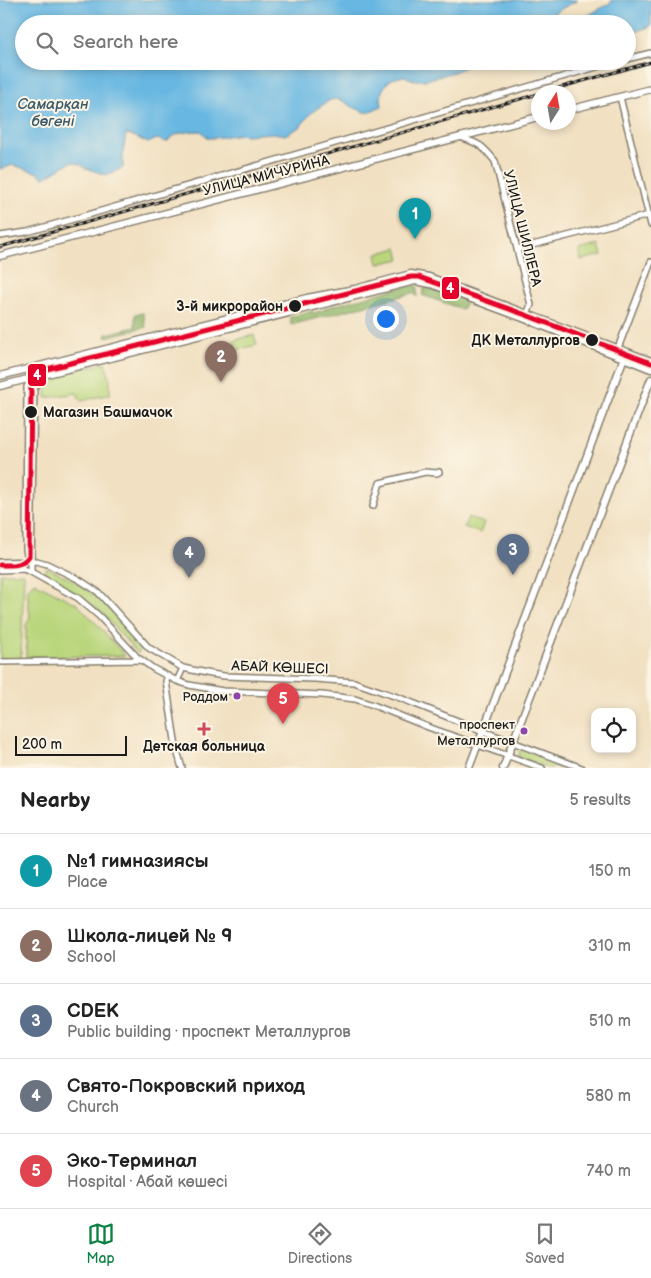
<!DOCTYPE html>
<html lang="en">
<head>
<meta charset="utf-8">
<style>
	:root { --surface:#fff; --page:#f2f2f2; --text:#222; --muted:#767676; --line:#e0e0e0; --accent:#0b8043 }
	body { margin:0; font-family:"Balsamiq Sans",sans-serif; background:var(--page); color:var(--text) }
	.controls { position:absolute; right:15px; bottom:15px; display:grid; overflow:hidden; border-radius:10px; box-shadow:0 2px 8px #0003 }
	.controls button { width:45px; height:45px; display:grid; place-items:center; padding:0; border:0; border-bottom:1px solid var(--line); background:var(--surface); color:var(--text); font:25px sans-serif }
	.compass { position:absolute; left:531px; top:85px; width:45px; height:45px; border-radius:50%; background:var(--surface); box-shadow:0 2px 8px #0003; rotate:11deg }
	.scale { position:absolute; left:15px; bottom:12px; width:112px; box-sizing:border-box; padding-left:5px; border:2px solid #1c1c1c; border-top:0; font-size:14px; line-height:18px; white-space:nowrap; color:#1c1c1c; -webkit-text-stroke:4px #fcf5e5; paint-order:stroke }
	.you { position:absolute; left:385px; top:318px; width:18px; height:18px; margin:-12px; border:4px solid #fff; border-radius:50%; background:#1a73e8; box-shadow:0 0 0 8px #1a73e833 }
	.badge { display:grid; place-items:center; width:32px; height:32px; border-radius:50%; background:var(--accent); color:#fff; font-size:16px; font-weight:700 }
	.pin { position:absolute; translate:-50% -41px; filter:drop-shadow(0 1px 2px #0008) }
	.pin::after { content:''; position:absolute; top:26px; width:18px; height:15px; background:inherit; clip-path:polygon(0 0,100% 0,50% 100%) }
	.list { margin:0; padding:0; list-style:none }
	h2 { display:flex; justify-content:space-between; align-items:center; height:65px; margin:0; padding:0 20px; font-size:21px }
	h2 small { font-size:16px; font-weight:400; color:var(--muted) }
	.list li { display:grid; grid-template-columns:32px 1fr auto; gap:15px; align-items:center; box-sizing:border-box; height:75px; padding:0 20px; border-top:1px solid var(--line) }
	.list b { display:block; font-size:19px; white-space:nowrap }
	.list p { margin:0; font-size:16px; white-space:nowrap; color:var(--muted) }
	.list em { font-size:16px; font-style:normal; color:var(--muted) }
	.icon { flex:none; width:28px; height:28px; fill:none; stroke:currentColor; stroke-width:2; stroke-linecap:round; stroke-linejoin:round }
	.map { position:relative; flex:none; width:651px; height:768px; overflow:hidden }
	.search { position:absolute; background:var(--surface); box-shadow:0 2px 8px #0003; left:15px; right:15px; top:15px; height:55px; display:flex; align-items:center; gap:12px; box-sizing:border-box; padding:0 18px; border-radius:28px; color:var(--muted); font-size:19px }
	.sheet { height:440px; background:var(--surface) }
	nav { display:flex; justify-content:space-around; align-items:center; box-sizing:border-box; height:70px; border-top:1px solid var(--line); background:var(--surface); font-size:14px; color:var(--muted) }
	nav a { display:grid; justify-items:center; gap:2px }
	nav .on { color:var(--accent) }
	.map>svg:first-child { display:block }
</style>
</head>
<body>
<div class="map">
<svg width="651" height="768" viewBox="0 0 651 768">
	<rect width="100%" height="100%" fill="#fcf5e5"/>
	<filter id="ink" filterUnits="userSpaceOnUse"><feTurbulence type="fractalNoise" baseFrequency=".02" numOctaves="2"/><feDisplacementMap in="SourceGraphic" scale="10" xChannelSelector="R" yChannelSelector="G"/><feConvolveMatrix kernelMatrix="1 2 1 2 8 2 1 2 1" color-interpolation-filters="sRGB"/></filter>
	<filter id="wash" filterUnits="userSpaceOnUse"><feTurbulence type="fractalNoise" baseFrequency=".0096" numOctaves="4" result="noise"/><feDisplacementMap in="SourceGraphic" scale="20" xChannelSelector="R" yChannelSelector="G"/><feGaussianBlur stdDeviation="1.12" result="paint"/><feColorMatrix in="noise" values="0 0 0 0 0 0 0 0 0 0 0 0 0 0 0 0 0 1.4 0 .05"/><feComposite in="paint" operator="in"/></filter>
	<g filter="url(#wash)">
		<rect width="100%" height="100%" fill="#f1e0c1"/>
		<path fill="#b9d67c" stroke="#6a794c" d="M 599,245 L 602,255 L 581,260 L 579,250 Z
			M 397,248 L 400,259 L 378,264 L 376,254 Z
			M 254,335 L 257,345 L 236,350 L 234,340 Z
			M 105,363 L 110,380 L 110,394 L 81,401 L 77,393 L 46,398 L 46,378 Z
			M 468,517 L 484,523 L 480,533 L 464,527 Z
			M 47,567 L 78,583 L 104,603 L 144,646 L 140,649 L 138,654 L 103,614 L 83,597 L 42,575 Z
			M 0,573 L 24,573 L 21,659 L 0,659 Z
			M 34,582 L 77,604 L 92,619 L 125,656 L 26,657 L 26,625 L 30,617 L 27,590 Z
			M 521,748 L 574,768 L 548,768 L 518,757 Z"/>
		<path fill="#92b76c" stroke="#576a44" d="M 413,284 L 417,286 L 417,297 L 413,293 L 291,325 L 290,317 L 312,311 L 313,313 L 325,310 L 325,308 Z
			M 427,288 L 436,288 L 467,301 L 462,309 L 422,295 L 424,289 Z
			M 143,313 L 146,327 L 106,337 L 106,334 L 135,327 L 135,314 Z"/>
		<path fill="#68b7e2" stroke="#426a7f" d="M 0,0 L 578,0 L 557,11 L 539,24 L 24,24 L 24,61 L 479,61 L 454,72 L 426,80 L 414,80 L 404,76 L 392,79 L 387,83 L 382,91 L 381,99 L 382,106 L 366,113 L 349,105 L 343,101 L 337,99 L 330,100 L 315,110 L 310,114 L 300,127 L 285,135 L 273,133 L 246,135 L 241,134 L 214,138 L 208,138 L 201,131 C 187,132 176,131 167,142 L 157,139 L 148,143 L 136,137 L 126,134 L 123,153 L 123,168 L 106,175 L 85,168 L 80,164 L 71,162 L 44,178 L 38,173 L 13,165 L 0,169 Z
			M 612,0 L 651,0 L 651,26 L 627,35 L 627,24 L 577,24 L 580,23 L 587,16 L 610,3 Z"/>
	</g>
	<g filter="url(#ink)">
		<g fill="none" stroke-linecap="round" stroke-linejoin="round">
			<g stroke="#867e6e" stroke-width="8">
				<path id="minor" d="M 627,59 L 651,53
					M 620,97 L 651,225
					M 460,137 C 480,144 482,145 495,161 L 531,305 L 527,314
					M 0,236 L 27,232 L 84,216 L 617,61
					M 517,249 L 649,215
					M 618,348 L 651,262
					M 29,369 L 30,379 L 27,387 L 26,550 L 27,555 L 32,560
					M 30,379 L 34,388 L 31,572
					M 373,506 L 380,483 L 425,472 L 437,473 L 439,472
					M 0,562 L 37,561 L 47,564 L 78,579 L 98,592 L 149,648 L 183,668 L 211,674 L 224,676 L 315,679 L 354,682 L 400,698 L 483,731 L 582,768
					M 0,570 L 23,569 L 31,572 L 78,598 L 99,616 L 137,657 L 154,669 L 177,681 L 189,685 L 223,691 L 322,695 L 355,699 L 373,705 L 428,727 L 542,768
					M 0,662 L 141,660
					M 168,676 L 166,681 L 176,747 L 182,768
					M 177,681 L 183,668"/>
			</g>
			<g stroke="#867e6e" stroke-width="9">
				<path id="major" d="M 568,110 L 651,89
					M 0,256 L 538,117
					M 0,376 L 307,298 L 355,289 L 411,274 L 429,277 L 651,361
					M 0,386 L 415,281 L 431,284 L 523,318 L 651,369
					M 34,388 L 37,381 L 41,376
					M 469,768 L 625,355
					M 503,768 L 651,379"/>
			</g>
			<use href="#minor" stroke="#fff" stroke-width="5"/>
			<use href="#major" stroke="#fff" stroke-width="6"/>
			<g stroke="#1c1c1c" stroke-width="3">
				<path id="rail" d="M 544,92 L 651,62
					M 0,247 L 538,94"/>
			</g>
			<use href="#rail" stroke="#fcf5e5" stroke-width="1" stroke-dasharray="4" stroke-linecap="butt"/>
			<g stroke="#fcf5e5" stroke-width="9">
				<path id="tram-1" d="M 0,565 C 12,565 21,567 29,556 L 31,387 L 36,376 L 47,369 L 411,277 L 419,277 L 526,315 L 651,363"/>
			</g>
			<use href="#tram-1" stroke="#e4002b" stroke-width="5"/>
		</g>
	</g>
	<g fill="#1c1c1c" stroke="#fcf5e5" stroke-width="2">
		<circle cx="295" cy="306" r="7"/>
		<circle cx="592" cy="340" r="7"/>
		<circle cx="31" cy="412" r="7"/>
	</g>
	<g fill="#8e44ad" stroke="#fcf5e5" stroke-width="2">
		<circle cx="237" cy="696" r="4.5"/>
		<circle cx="524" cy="731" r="4.5"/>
	</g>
	<path fill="#d1495b" stroke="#fcf5e5" stroke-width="2" d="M201.5 721.5h5v5h5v5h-5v5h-5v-5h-5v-5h5z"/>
	<g text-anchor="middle" stroke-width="4" stroke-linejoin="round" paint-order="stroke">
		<g font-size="13" fill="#1c1c1c" stroke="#fcf5e5" text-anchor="end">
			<text x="228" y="701">Роддом</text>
			<text x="515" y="729">проспект<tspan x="515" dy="16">Металлургов</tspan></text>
		</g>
		<g font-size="14" fill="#1c1c1c" stroke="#fcf5e5">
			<text transform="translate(266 175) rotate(-14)" y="5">УЛИЦА МИЧУРИНА</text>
			<text transform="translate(523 228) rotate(76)" y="5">УЛИЦА ШИЛЛЕРА</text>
			<text transform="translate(280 667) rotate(2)" y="5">АБАЙ КӨШЕСІ</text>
		</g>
		<g font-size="14" font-weight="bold" fill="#1c1c1c" stroke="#fcf5e5" text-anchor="end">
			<text x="283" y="311">3-й микрорайон</text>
			<text x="580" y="345">ДК Металлургов</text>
			<text x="43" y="417" text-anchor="start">Магазин Башмачок</text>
		</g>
		<g font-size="14" font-weight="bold" fill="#1c1c1c" stroke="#fcf5e5">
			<text x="204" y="751">Детская больница</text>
		</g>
		<g font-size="15" font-style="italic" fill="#3a5a6b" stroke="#fcf5e5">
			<text x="53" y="109">Самарқан<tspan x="53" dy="17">бөгені</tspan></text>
		</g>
	</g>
	<g stroke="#fcf5e5" stroke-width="2">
		<rect x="441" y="276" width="19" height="24" rx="5" fill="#e4002b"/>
		<rect x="27" y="363" width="20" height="24" rx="5" fill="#e4002b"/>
	</g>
	<g font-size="14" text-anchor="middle" font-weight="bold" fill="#fff">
		<text x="450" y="293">4</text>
		<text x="37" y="380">4</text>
	</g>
</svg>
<div class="controls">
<button><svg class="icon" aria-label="locate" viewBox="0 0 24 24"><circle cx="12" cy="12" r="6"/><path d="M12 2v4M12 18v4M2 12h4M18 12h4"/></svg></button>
</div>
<svg class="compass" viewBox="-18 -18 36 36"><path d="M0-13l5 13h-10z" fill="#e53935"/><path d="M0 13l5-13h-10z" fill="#767676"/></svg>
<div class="scale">200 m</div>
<div class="you"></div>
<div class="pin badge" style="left:415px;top:239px;background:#0f9aa8">1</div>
<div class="pin badge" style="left:221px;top:382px;background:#8d6e63">2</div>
<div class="pin badge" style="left:513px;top:575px;background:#5c6f8a">3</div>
<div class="pin badge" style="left:189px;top:578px;background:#6b7280">4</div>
<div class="pin badge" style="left:283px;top:724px;background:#e0444e">5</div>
<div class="search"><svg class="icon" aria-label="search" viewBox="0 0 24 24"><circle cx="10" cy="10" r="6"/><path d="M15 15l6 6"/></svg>Search here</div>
</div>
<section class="sheet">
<h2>Nearby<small>5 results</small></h2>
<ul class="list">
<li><span class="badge" style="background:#0f9aa8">1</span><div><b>№1 гимназиясы</b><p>Place</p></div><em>150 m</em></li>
<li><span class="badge" style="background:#8d6e63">2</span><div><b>Школа-лицей № 9</b><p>School</p></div><em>310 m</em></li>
<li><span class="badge" style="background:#5c6f8a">3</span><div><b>CDEK</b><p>Public building · проспект Металлургов</p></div><em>510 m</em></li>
<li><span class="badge" style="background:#6b7280">4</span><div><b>Свято-Покровский приход</b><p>Church</p></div><em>580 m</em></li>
<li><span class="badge" style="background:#e0444e">5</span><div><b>Эко-Терминал</b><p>Hospital · Абай көшесі</p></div><em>740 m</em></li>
</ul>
</section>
<nav>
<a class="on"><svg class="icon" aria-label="map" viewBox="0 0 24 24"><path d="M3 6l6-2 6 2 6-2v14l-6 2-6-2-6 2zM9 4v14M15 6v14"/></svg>Map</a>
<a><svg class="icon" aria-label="directions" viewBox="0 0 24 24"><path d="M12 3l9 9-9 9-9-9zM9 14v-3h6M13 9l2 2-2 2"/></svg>Directions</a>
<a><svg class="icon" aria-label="saved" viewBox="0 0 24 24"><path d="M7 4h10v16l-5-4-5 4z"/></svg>Saved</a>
</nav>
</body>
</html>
